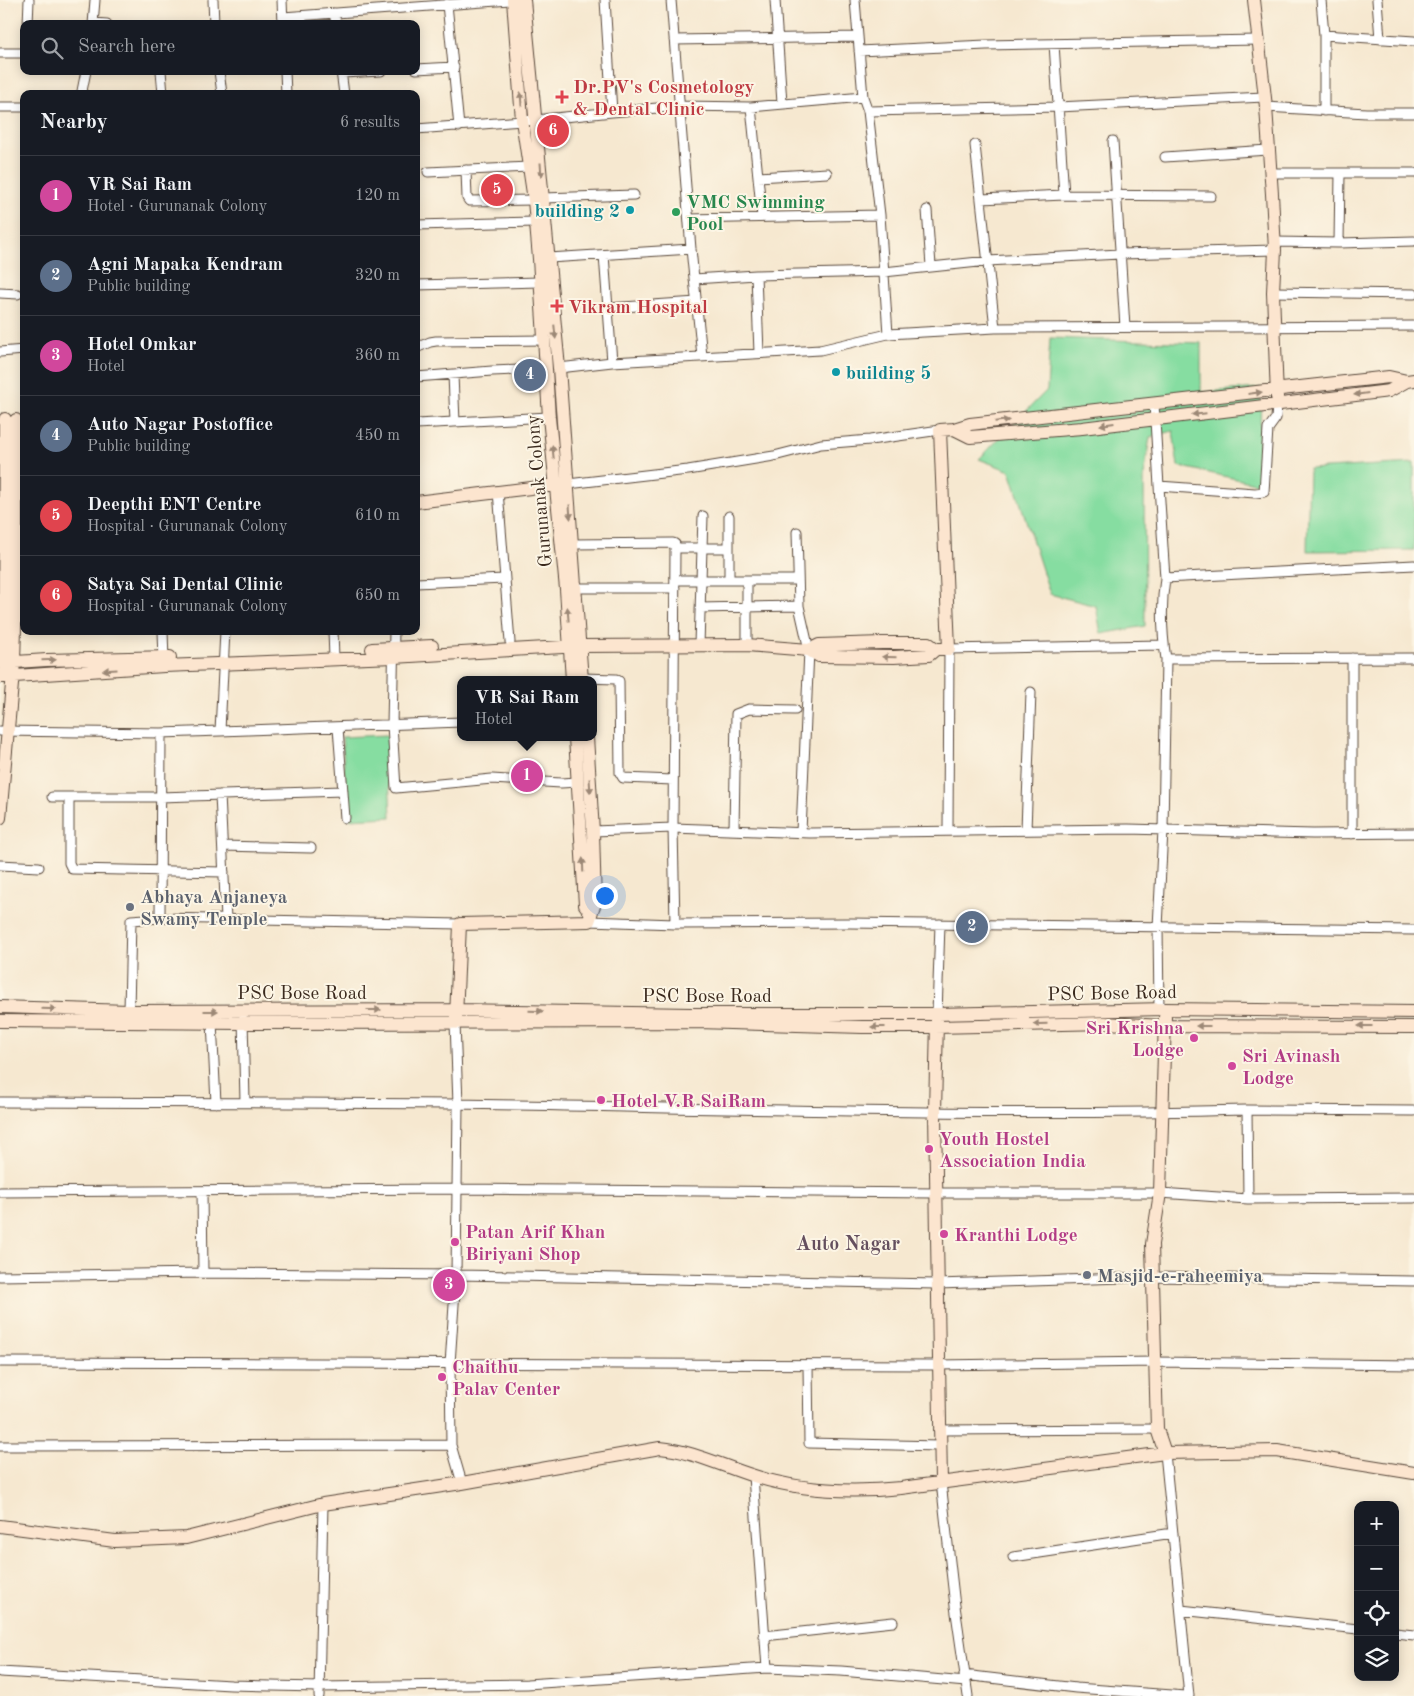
<!DOCTYPE html>
<html lang="en">
<head>
<meta charset="utf-8">
<style>
	:root { --surface:#171b24; --page:#242831; --text:#f1f3f6; --muted:#9ea1a6; --line:#363941; --accent:#2563eb }
	body { margin:0; font-family:"Old Standard TT",serif; background:var(--page); color:var(--text) }
	.controls { position:absolute; right:15px; bottom:15px; display:grid; overflow:hidden; border-radius:10px; box-shadow:0 2px 12px #0003 }
	.controls button { width:45px; height:45px; display:grid; place-items:center; padding:0; border:0; border-bottom:1px solid var(--line); background:var(--surface); color:var(--text); font:25px sans-serif }
	.you { position:absolute; left:604px; top:895px; width:18px; height:18px; margin:-12px; border:4px solid #fff; border-radius:50%; background:#1a73e8; box-shadow:0 0 0 8px #1a73e833 }
	.badge { display:grid; place-items:center; width:32px; height:32px; border-radius:50%; background:var(--accent); color:#fff; font-size:16px; font-weight:700 }
	.pin { position:absolute; translate:-50% -50%; border:2px solid #fff; box-shadow:0 1px 5px #0006 }
	.popup { position:absolute; left:457px; top:676px; width:140px; height:65px; box-sizing:border-box; display:grid; place-content:center; border-radius:10px; background:var(--surface); filter:drop-shadow(0 1px 4px #0005); font-size:16px; white-space:nowrap; color:var(--muted) }
	.popup b { font-size:19px; color:var(--text) }
	.popup::after { content:''; position:absolute; left:50%; top:100%; margin-left:-10px; border:10px solid transparent; border-top-color:var(--surface) }
	.list { margin:0; padding:0; list-style:none }
	h2 { display:flex; justify-content:space-between; align-items:center; height:65px; margin:0; padding:0 20px; font-size:21px }
	h2 small { font-size:16px; font-weight:400; color:var(--muted) }
	.list li { display:grid; grid-template-columns:32px 1fr auto; gap:15px; align-items:center; box-sizing:border-box; height:80px; padding:0 20px; border-top:1px solid var(--line) }
	.list b { display:block; font-size:19px; white-space:nowrap }
	.list p { margin:0; font-size:16px; white-space:nowrap; color:var(--muted) }
	.list em { font-size:16px; font-style:normal; color:var(--muted) }
	.icon { flex:none; width:28px; height:28px; fill:none; stroke:currentColor; stroke-width:2; stroke-linecap:round; stroke-linejoin:round }
	.map { position:relative; flex:none; width:1414px; height:1696px; overflow:hidden }
	.search { position:absolute; background:var(--surface); box-shadow:0 2px 12px #0003; left:20px; top:20px; width:400px; height:55px; display:flex; align-items:center; gap:12px; box-sizing:border-box; padding:0 18px; border-radius:10px; color:var(--muted); font-size:19px }
	.panel { position:absolute; background:var(--surface); box-shadow:0 2px 12px #0003; left:20px; top:90px; width:400px; height:545px; border-radius:10px }
	.map>svg:first-child { display:block }
</style>
</head>
<body>
<div class="map">
<svg width="1414" height="1696" viewBox="0 0 1414 1696">
	<rect width="100%" height="100%" fill="#fcf5e5"/>
	<filter id="ink" filterUnits="userSpaceOnUse"><feTurbulence type="fractalNoise" baseFrequency=".02" numOctaves="2"/><feDisplacementMap in="SourceGraphic" scale="10" xChannelSelector="R" yChannelSelector="G"/><feConvolveMatrix kernelMatrix="1 2 1 2 8 2 1 2 1" color-interpolation-filters="sRGB"/></filter>
	<filter id="wash" filterUnits="userSpaceOnUse"><feTurbulence type="fractalNoise" baseFrequency=".0096" numOctaves="4" result="noise"/><feDisplacementMap in="SourceGraphic" scale="20" xChannelSelector="R" yChannelSelector="G"/><feGaussianBlur stdDeviation="1.12" result="paint"/><feColorMatrix in="noise" values="0 0 0 0 0 0 0 0 0 0 0 0 0 0 0 0 0 1.4 0 .05"/><feComposite in="paint" operator="in"/></filter>
	<g filter="url(#wash)">
		<rect width="100%" height="100%" fill="#f6e8d0"/>
		<path fill="#86dda1" stroke="#608460" d="M 1050,338 L 1201,343 L 1201,392 L 1261,388 L 1259,484 L 1178,466 L 1173,431 L 1150,437 L 1144,475 L 1145,626 L 1101,634 L 1096,606 L 1050,594 L 1010,471 L 979,459 L 1047,390 Z
			M 1414,463 L 1414,550 L 1307,551 L 1309,469 Z
			M 387,735 L 391,817 L 348,819 L 342,737 Z"/>
	</g>
	<g filter="url(#ink)">
		<g fill="none" stroke-linecap="round" stroke-linejoin="round">
			<g stroke="#574639" stroke-width="11">
				<path id="street" d="M 213,0 L 214,24
					M 282,0 L 283,24
					M 605,0 L 612,112
					M 671,0 L 691,249 L 702,356
					M 775,0 L 782,103
					M 855,0 L 863,97 L 868,111 L 880,215 L 888,334
					M 1321,0 L 1324,35 L 1324,111
					M 1377,0 L 1380,39
					M 447,4 L 459,127
					M 334,13 L 336,24
					M 283,17 L 510,0
					M 93,23 L 107,24
					M 28,24 L 29,0
					M 93,24 L 95,0
					M 1324,35 L 1414,41
					M 674,40 L 858,37
					M 1054,44 L 1064,195
					M 859,51 L 986,45 L 1258,40
					M 0,53 L 24,53
					M 416,69 L 454,67
					M 161,71 L 163,94
					M 219,71 L 222,94
					M 285,71 L 286,94
					M 341,71 L 344,94
					M 342,73 L 381,71
					M 82,91 L 86,71
					M 0,107 L 24,107
					M 751,107 L 762,217
					M 1266,107 L 1366,113 L 1414,113
					M 868,111 L 1058,107 L 1264,97
					M 416,129 L 536,120 L 612,112 L 680,106 L 751,107 L 863,97
					M 1113,141 L 1125,327
					M 975,145 L 995,328
					M 1165,157 L 1268,150
					M 466,170 L 467,198 L 469,201 L 534,200
					M 428,172 L 529,167
					M 1270,173 L 1414,173
					M 758,177 L 827,173
					M 543,198 L 634,195
					M 981,199 L 1064,195 L 1211,196
					M 927,210 L 931,266
					M 689,219 L 880,215
					M 416,225 L 536,222
					M 1274,242 L 1339,243 L 1414,241
					M 1339,243 L 1340,173
					M 604,255 L 612,362
					M 549,258 L 691,249
					M 756,275 L 759,353
					M 694,279 L 756,275 L 884,272 L 988,261 L 1120,254 L 1275,250
					M 416,285 L 539,282
					M 1273,292 L 1414,294
					M 0,293 L 18,294
					M 608,308 L 697,302
					M 416,348 L 430,342 L 436,341 L 544,340
					M 0,352 L 24,350
					M 559,368 L 612,362 L 820,350 L 888,334 L 995,328 L 1414,326
					M 453,375 L 455,422
					M 416,377 L 492,371 L 546,369
					M 1154,404 L 1159,486
					M 416,424 L 549,417
					M 568,484 L 688,470 L 774,456 L 821,444 L 870,440 L 940,430
					M 498,491 L 510,642
					M 729,516 L 729,580 L 798,580
					M 797,532 L 799,606 L 809,650 L 801,832
					M 573,544 L 673,543 L 675,544 L 675,548 L 729,548
					M 1165,578 L 1159,486 L 1255,493 L 1264,492 L 1268,429 L 1276,418 L 1277,405
					M 675,580 L 729,580
					M 747,580 L 747,645
					M 416,583 L 504,579
					M 576,588 L 675,588
					M 700,608 L 799,606
					M 163,631 L 164,661
					M 225,631 L 220,731 L 461,722
					M 333,631 L 334,658
					M 394,631 L 392,725 L 396,788 L 492,779 L 561,783 L 578,782
					M 699,645 L 703,516
					M 1352,658 L 1352,834
					M 1166,659 L 1414,658
					M 582,678 L 616,679 L 619,681 L 620,773 L 623,778 L 673,780
					M 338,728 L 345,818
					M 0,731 L 161,733 L 160,918 L 460,924
					M 161,733 L 220,731
					M 220,795 L 226,919
					M 52,797 L 160,797 L 343,791
					M 69,798 L 69,863 L 72,869 L 224,872
					M 734,830 L 736,714 L 749,709 L 795,710
					M 1026,830 L 1031,692
					M 593,831 L 673,828 L 810,833 L 1128,829 L 1313,834 L 1414,833
					M 948,831 L 949,649 L 1163,645
					M 223,846 L 311,848
					M 0,865 L 39,867
					M 589,921 L 675,924 L 850,923 L 1414,930
					M 675,924 L 673,828 L 675,548
					M 1159,1010 L 1158,927 L 1163,830 L 1166,659 C 1162,633 1161,604 1165,578 L 1414,565
					M 129,1011 L 131,920 L 160,918
					M 937,1014 L 940,924
					M 243,1019 L 245,1102
					M 212,1022 L 216,1103
					M 455,1023 L 458,1104 L 457,1189 L 456,1275 L 450,1364 L 451,1445 L 462,1483
					M 0,1102 C 152,1103 305,1102 457,1104 C 720,1108 984,1117 1247,1110
					M 1414,1111 L 1247,1110 L 1248,1199 L 1414,1198
					M 202,1191 L 203,1273
					M 0,1192 L 457,1189 L 936,1193 L 1160,1193 L 1248,1199
					M 0,1276 L 203,1273 L 456,1275 L 937,1284 L 1153,1277 L 1414,1281
					M 0,1362 L 938,1365 L 1155,1362 L 1414,1365
					M 808,1365 L 809,1443 L 939,1446
					M 939,1430 L 1157,1429
					M 0,1446 L 451,1445
					M 1165,1453 L 1189,1696
					M 753,1476 L 767,1668
					M 941,1482 L 955,1606 L 968,1696
					M 1013,1557 L 1173,1533
					M 1181,1610 L 1358,1629
					M 1395,1633 L 1414,1635
					M 764,1636 L 893,1622
					M 0,1672 L 231,1685 L 319,1687 L 527,1684 L 767,1668 L 841,1671 L 966,1682
					M 964,1675 L 1076,1688 L 1186,1696
					M 319,1696 L 323,1504"/>
			</g>
			<g stroke="#574639" stroke-width="14">
				<path id="secondary" d="M 513,0 L 522,120 L 534,200 L 539,259 L 549,417 L 566,589 L 572,680
					M 524,0 L 559,368 L 582,680
					M 1254,0 L 1266,107 L 1272,194 L 1275,250 L 1273,292 L 1277,397
					M 954,429 L 970,437 L 1082,428 L 1389,391 L 1407,381
					M 416,502 L 556,485
					M 372,649 L 432,646
					M 809,650 L 819,645 L 882,643 L 928,643 L 936,649
					M 0,663 L 47,660 L 170,657
					M 4,669 L 5,419
					M 0,677 L 164,666 L 394,657 L 580,646 L 747,645 L 809,650 L 819,656 L 894,657 L 929,655 L 936,649 L 949,649 L 940,430 L 954,429 L 970,424 L 1389,377 L 1407,381 L 1414,380
					M 575,737 L 585,905 L 590,912
					M 0,818 L 14,662 L 16,593 L 16,420
					M 0,1007 L 129,1011 L 457,1010 L 690,1014 L 937,1014 L 1165,1009 L 1414,1012
					M 456,1017 L 460,924 L 589,921 C 592,915 591,910 595,904 L 593,831 L 587,737
					M 937,1020 L 935,1113 L 941,1482
					M 0,1021 L 243,1023 L 699,1022 L 862,1027 L 936,1027 L 1105,1023 L 1165,1026 L 1414,1027
					M 1165,1453 L 1157,1429 L 1152,1244 L 1160,1193 L 1165,1017
					M 0,1526 L 115,1541 L 186,1538 L 323,1504 L 462,1483 L 660,1448 C 692,1451 720,1465 751,1475 C 799,1491 852,1493 901,1488 L 1165,1453 L 1277,1451 L 1414,1473"/>
			</g>
			<use href="#street" stroke="#fff" stroke-width="9"/>
			<use href="#secondary" stroke="#fce5cf" stroke-width="12"/>
		</g>
		<defs><path id="oneway-solid" d="M-6-.8H1V-3.2L6.5 0L1 3.2V.8H-6Z" transform="scale(1.25)"/></defs>
		<g fill="#9c8876">
			<use href="#oneway-solid" transform="translate(521 99) rotate(-94)"/>
			<use href="#oneway-solid" transform="translate(541 170) rotate(86)"/>
			<use href="#oneway-solid" transform="translate(555 332) rotate(84)"/>
			<use href="#oneway-solid" transform="translate(1255 393) rotate(-7)"/>
			<use href="#oneway-solid" transform="translate(1361 394) rotate(173)"/>
			<use href="#oneway-solid" transform="translate(1199 414) rotate(174)"/>
			<use href="#oneway-solid" transform="translate(1002 421) rotate(-6)"/>
			<use href="#oneway-solid" transform="translate(1107 424) rotate(172)"/>
			<use href="#oneway-solid" transform="translate(553 452) rotate(-96)"/>
			<use href="#oneway-solid" transform="translate(570 512) rotate(86)"/>
			<use href="#oneway-solid" transform="translate(568 614) rotate(-95)"/>
			<use href="#oneway-solid" transform="translate(889 657) rotate(-179)"/>
			<use href="#oneway-solid" transform="translate(49 660) rotate(-2)"/>
			<use href="#oneway-solid" transform="translate(110 670) rotate(176)"/>
			<use href="#oneway-solid" transform="translate(590 786) rotate(86)"/>
			<use href="#oneway-solid" transform="translate(583 865) rotate(-92)"/>
			<use href="#oneway-solid" transform="translate(49 1009) rotate(2)"/>
			<use href="#oneway-solid" transform="translate(374 1010)"/>
			<use href="#oneway-solid" transform="translate(211 1011)"/>
			<use href="#oneway-solid" transform="translate(536 1011) rotate(1)"/>
			<use href="#oneway-solid" transform="translate(1040 1024) rotate(179)"/>
			<use href="#oneway-solid" transform="translate(1203 1026) rotate(-180)"/>
			<use href="#oneway-solid" transform="translate(1365 1026) rotate(-180)"/>
			<use href="#oneway-solid" transform="translate(878 1027) rotate(-180)"/>
		</g>
	</g>
	<g fill="#e0444e" stroke="#fcf5e5" stroke-width="2">
		<path d="M559.5 89.5h5v5h5v5h-5v5h-5v-5h-5v-5h5z"/>
		<path d="M554.5 298.5h5v5h5v5h-5v5h-5v-5h-5v-5h5z"/>
	</g>
	<g fill="#0f9aa8" stroke="#fcf5e5" stroke-width="2">
		<circle cx="630" cy="210" r="5"/>
		<circle cx="836" cy="372" r="5"/>
	</g>
	<circle fill="#2e9e5b" stroke="#fcf5e5" stroke-width="2" cx="676" cy="212" r="5"/>
	<g fill="#6b7280" stroke="#fcf5e5" stroke-width="2">
		<circle cx="130" cy="907" r="5"/>
		<circle cx="1087" cy="1275" r="5"/>
	</g>
	<g fill="#d1479c" stroke="#fcf5e5" stroke-width="2">
		<circle cx="1194" cy="1038" r="5"/>
		<circle cx="1232" cy="1066" r="5"/>
		<circle cx="601" cy="1100" r="5"/>
		<circle cx="929" cy="1149" r="5"/>
		<circle cx="944" cy="1234" r="5"/>
		<circle cx="455" cy="1242" r="5"/>
		<circle cx="442" cy="1377" r="5"/>
	</g>
	<g text-anchor="middle" stroke-width="4" stroke-linejoin="round" paint-order="stroke">
		<g font-size="19" font-weight="bold" fill="#be3a42" stroke="#fcf5e5" text-anchor="start">
			<text x="573" y="93">Dr.PV's Cosmetology<tspan x="573" dy="22">&amp; Dental Clinic</tspan></text>
			<text x="568" y="313">Vikram Hospital</text>
		</g>
		<g font-size="19" font-weight="bold" fill="#27864d" stroke="#fcf5e5" text-anchor="start">
			<text x="686" y="208">VMC Swimming<tspan x="686" dy="22">Pool</tspan></text>
		</g>
		<g font-size="19" font-weight="bold" fill="#0d838f" stroke="#fcf5e5" text-anchor="end">
			<text x="620" y="217">building 2</text>
			<text x="846" y="379" text-anchor="start">building 5</text>
		</g>
		<g font-size="19" fill="#3b2a1e" stroke="#fcf5e5">
			<text transform="translate(538 491) rotate(-95)" y="7">Gurunanak Colony</text>
			<text x="302" y="999">PSC Bose Road</text>
			<text transform="translate(1112 992) rotate(-1)" y="7">PSC Bose Road</text>
			<text x="707" y="1002">PSC Bose Road</text>
		</g>
		<g font-size="19" font-weight="bold" fill="#5b616d" stroke="#fcf5e5" text-anchor="start">
			<text x="140" y="903">Abhaya Anjaneya<tspan x="140" dy="22">Swamy Temple</tspan></text>
			<text x="1097" y="1282">Masjid-e-raheemiya</text>
		</g>
		<g font-size="19" font-weight="bold" fill="#b23c85" stroke="#fcf5e5" text-anchor="start">
			<text x="1184" y="1034" text-anchor="end">Sri Krishna<tspan x="1184" dy="22">Lodge</tspan></text>
			<text x="1242" y="1062">Sri Avinash<tspan x="1242" dy="22">Lodge</tspan></text>
			<text x="611" y="1107">Hotel V.R SaiRam</text>
			<text x="939" y="1145">Youth Hostel<tspan x="939" dy="22">Association India</tspan></text>
			<text x="465" y="1238">Patan Arif Khan<tspan x="465" dy="22">Biriyani Shop</tspan></text>
			<text x="954" y="1241">Kranthi Lodge</text>
			<text x="452" y="1373">Chaithu<tspan x="452" dy="22">Palav Center</tspan></text>
		</g>
		<g font-size="20" font-weight="bold" fill="#65505f" stroke="#fcf5e5">
			<text x="848" y="1250">Auto Nagar</text>
		</g>
	</g>
</svg>
<div class="controls">
<button>+</button>
<button>−</button>
<button><svg class="icon" aria-label="locate" viewBox="0 0 24 24"><circle cx="12" cy="12" r="6"/><path d="M12 2v4M12 18v4M2 12h4M18 12h4"/></svg></button>
<button><svg class="icon" aria-label="layers" viewBox="0 0 24 24"><path d="M12 4l9 5-9 5-9-5zM3 14l9 5 9-5"/></svg></button>
</div>
<div class="you"></div>
<div class="pin badge" style="left:527px;top:776px;background:#d1479c">1</div>
<div class="popup"><b>VR Sai Ram</b>Hotel</div>
<div class="pin badge" style="left:972px;top:927px;background:#5c6f8a">2</div>
<div class="pin badge" style="left:449px;top:1285px;background:#d1479c">3</div>
<div class="pin badge" style="left:530px;top:375px;background:#5c6f8a">4</div>
<div class="pin badge" style="left:497px;top:190px;background:#e0444e">5</div>
<div class="pin badge" style="left:553px;top:131px;background:#e0444e">6</div>
<div class="search"><svg class="icon" aria-label="search" viewBox="0 0 24 24"><circle cx="10" cy="10" r="6"/><path d="M15 15l6 6"/></svg>Search here</div>
<section class="panel">
<h2>Nearby<small>6 results</small></h2>
<ul class="list">
<li><span class="badge" style="background:#d1479c">1</span><div><b>VR Sai Ram</b><p>Hotel · Gurunanak Colony</p></div><em>120 m</em></li>
<li><span class="badge" style="background:#5c6f8a">2</span><div><b>Agni Mapaka Kendram</b><p>Public building</p></div><em>320 m</em></li>
<li><span class="badge" style="background:#d1479c">3</span><div><b>Hotel Omkar</b><p>Hotel</p></div><em>360 m</em></li>
<li><span class="badge" style="background:#5c6f8a">4</span><div><b>Auto Nagar Postoffice</b><p>Public building</p></div><em>450 m</em></li>
<li><span class="badge" style="background:#e0444e">5</span><div><b>Deepthi ENT Centre</b><p>Hospital · Gurunanak Colony</p></div><em>610 m</em></li>
<li><span class="badge" style="background:#e0444e">6</span><div><b>Satya Sai Dental Clinic</b><p>Hospital · Gurunanak Colony</p></div><em>650 m</em></li>
</ul>
</section>
</div>
</body>
</html>
